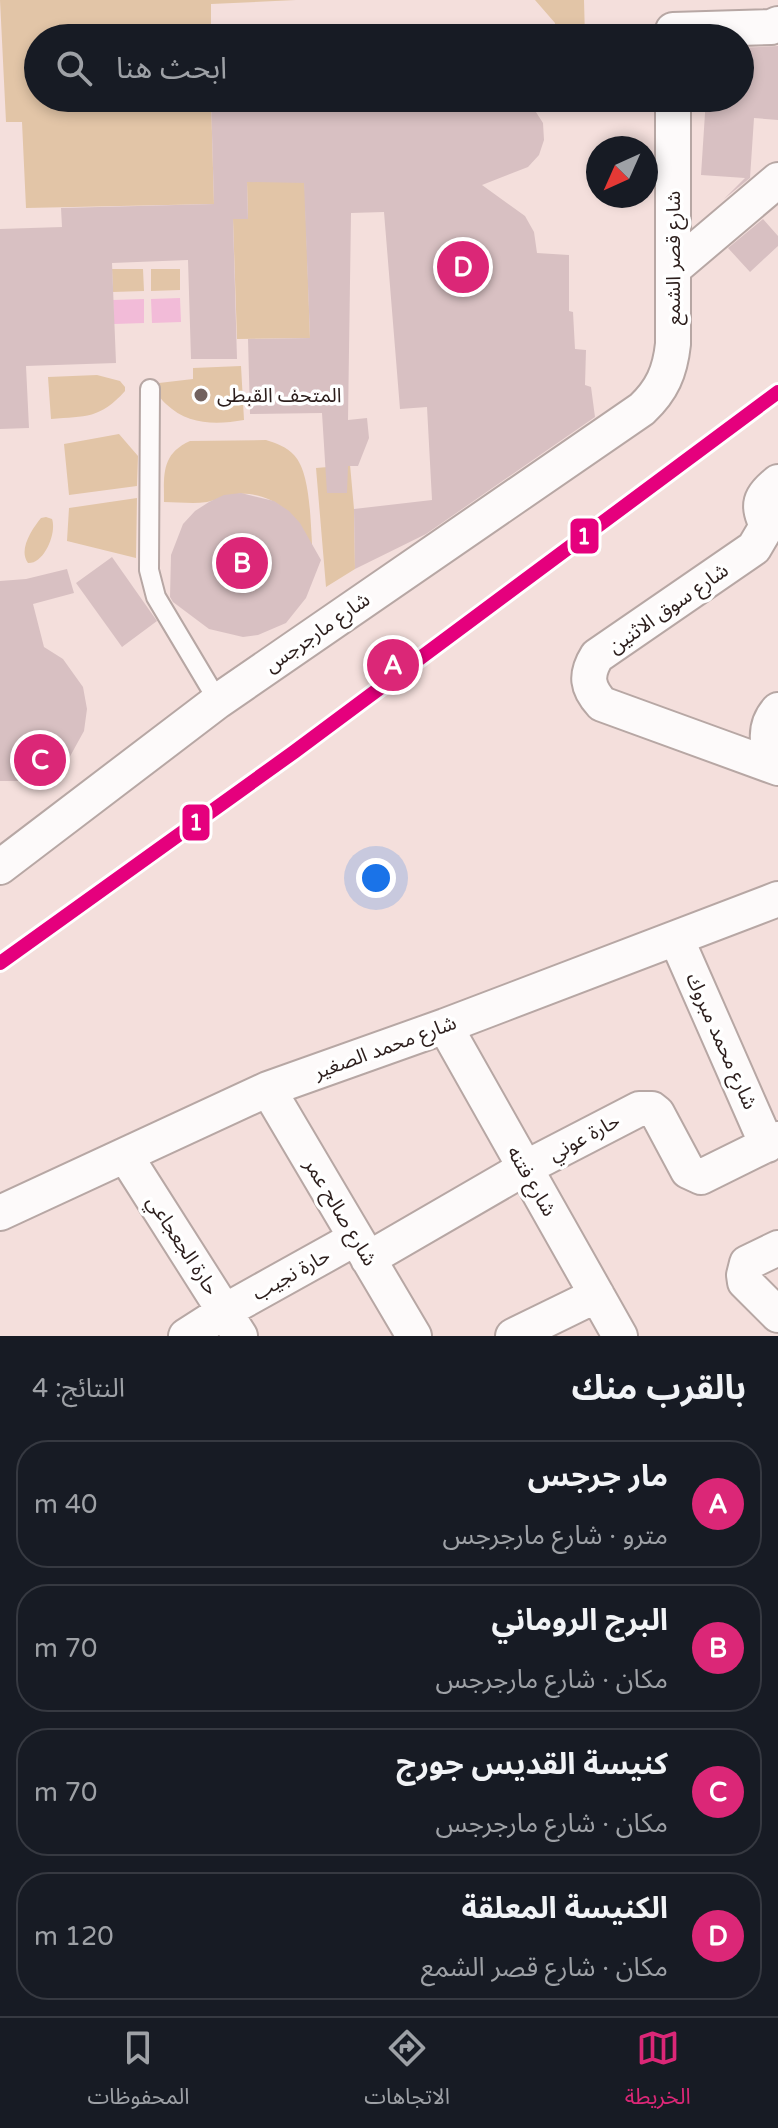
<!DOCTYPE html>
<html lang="ar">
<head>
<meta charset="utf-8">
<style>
	:root { --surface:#171b24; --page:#242831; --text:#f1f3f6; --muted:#9ea1a6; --line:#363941; --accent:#db2777 }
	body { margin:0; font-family:"Varela Round","Noto Sans Arabic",sans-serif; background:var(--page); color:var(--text); direction:rtl }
	.compass { position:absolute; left:586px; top:136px; width:72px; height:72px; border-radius:50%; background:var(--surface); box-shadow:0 4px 12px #0003; rotate:225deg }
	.you { position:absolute; left:376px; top:878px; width:28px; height:28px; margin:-20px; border:6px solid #fff; border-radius:50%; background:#1a73e8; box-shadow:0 0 0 12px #1a73e833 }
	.badge { display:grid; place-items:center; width:52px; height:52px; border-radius:50%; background:var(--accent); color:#fff; font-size:26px; font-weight:700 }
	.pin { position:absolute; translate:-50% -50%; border:4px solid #fff; box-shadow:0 2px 8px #0006 }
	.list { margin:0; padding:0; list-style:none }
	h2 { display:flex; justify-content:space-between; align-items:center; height:104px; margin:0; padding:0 32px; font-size:34px }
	h2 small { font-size:26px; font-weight:400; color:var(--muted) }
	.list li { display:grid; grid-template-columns:52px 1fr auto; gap:24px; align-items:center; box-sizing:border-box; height:128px; margin:0 16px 16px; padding:0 16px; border:2px solid var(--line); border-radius:32px }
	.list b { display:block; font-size:30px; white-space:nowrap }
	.list p { margin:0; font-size:26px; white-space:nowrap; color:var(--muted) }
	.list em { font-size:26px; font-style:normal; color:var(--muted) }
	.icon { flex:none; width:44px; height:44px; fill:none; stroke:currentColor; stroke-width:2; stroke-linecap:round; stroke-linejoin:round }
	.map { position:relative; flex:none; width:778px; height:1336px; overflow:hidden; direction:ltr }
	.search { position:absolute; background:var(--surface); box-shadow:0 4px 12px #0003; left:24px; right:24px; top:24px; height:88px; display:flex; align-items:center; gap:20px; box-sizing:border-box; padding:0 28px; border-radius:44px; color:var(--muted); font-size:30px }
	.sheet { height:680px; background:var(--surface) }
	nav { display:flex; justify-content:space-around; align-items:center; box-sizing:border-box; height:112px; border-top:2px solid var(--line); background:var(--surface); font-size:22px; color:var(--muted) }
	nav a { display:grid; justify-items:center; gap:4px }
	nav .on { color:var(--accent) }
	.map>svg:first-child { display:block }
</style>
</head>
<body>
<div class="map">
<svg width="778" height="1336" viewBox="0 0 778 1336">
	<rect width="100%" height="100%" fill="#f4dfdc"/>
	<path fill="#e2c5a7" d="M 0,0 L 296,0 L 211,4 L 211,38 L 38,38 L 38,98 L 211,98 L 214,204 L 26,208 L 22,122 L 6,122 Z
		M 535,0 L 584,0 L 585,38 L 556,38 L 555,23 Z
		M 303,135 L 310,338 L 237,339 L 233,219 L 248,219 L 247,182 L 257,182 Z
		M 112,269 L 143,269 L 144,291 L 113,292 Z
		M 151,269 L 180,269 L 180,290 L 151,291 Z
		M 241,366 L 244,420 C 216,425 188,425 166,404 C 159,398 156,391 159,383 L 193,379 L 193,368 Z
		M 97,375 L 120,381 L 125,387 L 125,391 C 100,419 86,416 51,419 L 48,377 Z
		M 347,431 L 354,509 L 355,569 L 326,587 L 316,468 L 340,466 Z
		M 119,434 L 138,456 L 137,486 L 69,495 L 64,444 Z
		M 266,440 C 276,443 287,447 294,455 C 312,474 310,528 313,555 C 304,520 275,491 237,494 C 226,495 218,500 207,502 C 193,504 178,502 164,502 C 164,475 161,454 190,441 Z
		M 137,498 L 136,558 L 67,541 L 69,508 Z
		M 46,517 L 52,519 C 57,533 44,564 28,563 C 18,550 32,529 41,518 Z"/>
	<path fill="#f2bbd8" d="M 180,298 L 181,322 L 152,323 L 151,299 Z
		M 144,299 L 144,323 L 114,324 L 113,300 Z"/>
	<path fill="#d8c0c2" d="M 778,46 L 778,120 L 754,118 L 750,178 L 724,199 L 745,178 L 701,175 L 706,98 L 740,98 L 740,48 Z
		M 211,98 L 509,98 L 521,100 L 534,109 L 543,123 L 544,140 L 539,155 L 528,167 L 482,185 L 525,216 L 534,232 L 537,253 L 569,255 L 569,311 L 573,312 L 575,349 L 586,350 L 585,385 L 591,387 L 595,417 L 426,534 L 355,569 L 354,509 L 432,500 L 427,407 L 400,409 L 384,212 L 351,213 L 348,420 L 367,418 L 369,438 L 358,466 L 348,466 L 347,493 L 327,493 L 322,413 L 250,414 L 248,339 L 310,338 L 304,183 L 247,182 L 248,219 L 233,219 L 237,359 L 191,359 L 188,260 L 112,263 L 116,363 L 26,366 L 29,428 L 0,429 L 0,229 L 62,227 L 61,208 L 214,204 Z
		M 763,219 L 778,236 L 778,246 L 750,272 L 728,248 Z
		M 241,493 L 274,501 L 289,511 L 300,523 L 321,560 L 306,598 L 286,623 L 258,635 L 243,637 L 209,629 L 173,602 L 170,597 L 171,555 L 183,524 L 195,511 L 209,502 L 224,495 Z
		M 112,557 L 157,621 L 122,647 L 76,583 Z
		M 67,569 L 74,593 L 33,604 L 44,647 L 63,659 L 83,687 L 87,709 L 84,731 L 68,760 L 50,774 L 28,781 L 0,781 L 0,581 L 26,579 Z"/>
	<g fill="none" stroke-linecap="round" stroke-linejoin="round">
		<g stroke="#b7a7a4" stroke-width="22">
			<path id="service" d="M 150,389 L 149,570 L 156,597 L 218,701"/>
		</g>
		<g stroke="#b7a7a4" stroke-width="38">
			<path id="minor" d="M 673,30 L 771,27 L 778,24
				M 673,269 L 778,180
				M 778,482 C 759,498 757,504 767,526 L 754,548 L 597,656 C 585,675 587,688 602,704 L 778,768
				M 778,768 C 767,749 762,728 778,710
				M 0,867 L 218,701 L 642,409 C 662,390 670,372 673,344 L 673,98
				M 676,938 L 767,1145
				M 445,1026 L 620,1336
				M 268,1089 L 414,1336
				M 125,1155 L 240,1336
				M 0,1213 L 268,1089 L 445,1026 L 778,899
				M 778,1248 L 747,1263 L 744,1275 L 745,1282 L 778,1315
				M 368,1259 L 525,1168 L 639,1109 L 652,1109 L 657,1113 L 688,1171 L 701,1177 L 778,1139
				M 186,1336 L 225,1311 L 356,1238
				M 513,1336 L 597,1295"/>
		</g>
		<use href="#service" stroke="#fdfafa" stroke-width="18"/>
		<use href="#minor" stroke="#fdfafa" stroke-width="34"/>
		<g stroke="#fff" stroke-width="20">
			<path id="metro-1" d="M 0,963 L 294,752 L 778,392"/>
		</g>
		<use href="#metro-1" stroke="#e5007d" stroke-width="14"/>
	</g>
	<circle fill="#72625f" stroke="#fff" stroke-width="3" cx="201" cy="395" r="8"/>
	<g text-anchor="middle" stroke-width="7" stroke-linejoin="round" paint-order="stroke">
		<g font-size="20" fill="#2c1e1c" stroke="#fff">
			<text transform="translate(673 258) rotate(-90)" y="7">شارع قصر الشمع</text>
			<text transform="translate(668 608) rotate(-35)" y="7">شارع سوق الاثنين</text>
			<text transform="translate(317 632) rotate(-35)" y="7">شارع مارجرجس</text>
			<text transform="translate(722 1041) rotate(66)" y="7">شارع محمد مبروك</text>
			<text transform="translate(385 1047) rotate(-20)" y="7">شارع محمد الصغير</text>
			<text transform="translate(584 1137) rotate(-28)" y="7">حارة عوني</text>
			<text transform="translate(532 1181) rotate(60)" y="7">شارع فتنه</text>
			<text transform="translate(341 1212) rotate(59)" y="7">شارع صالح عمر</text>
			<text transform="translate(183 1245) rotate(57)" y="7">حارة الجعجاعي</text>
			<text transform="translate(291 1274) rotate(-29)" y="7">حارة نجيب</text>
		</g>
		<g font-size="20" fill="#2c1e1c" stroke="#fff" text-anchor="start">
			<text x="217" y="402">المتحف القبطى</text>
		</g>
	</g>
	<g stroke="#fff" stroke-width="3">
		<rect x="569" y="517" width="31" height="38" rx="8" fill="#e5007d"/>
		<rect x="181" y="803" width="30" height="39" rx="8" fill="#e5007d"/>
	</g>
	<g font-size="22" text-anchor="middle" font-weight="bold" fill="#fff">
		<text x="584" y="544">1</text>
		<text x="196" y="830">1</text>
	</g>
</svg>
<svg class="compass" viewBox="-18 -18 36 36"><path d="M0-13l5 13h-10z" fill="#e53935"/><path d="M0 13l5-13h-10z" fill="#9ea1a6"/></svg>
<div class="you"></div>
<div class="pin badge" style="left:393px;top:665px">A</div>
<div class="pin badge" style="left:242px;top:563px">B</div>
<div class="pin badge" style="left:40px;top:760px">C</div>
<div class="pin badge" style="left:463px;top:267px">D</div>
<div class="search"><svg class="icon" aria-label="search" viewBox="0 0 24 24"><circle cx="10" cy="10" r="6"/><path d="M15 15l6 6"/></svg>ابحث هنا</div>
</div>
<section class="sheet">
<h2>بالقرب منك<small>النتائج: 4</small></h2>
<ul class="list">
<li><span class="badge">A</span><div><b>مار جرجس</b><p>مترو · شارع مارجرجس</p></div><em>40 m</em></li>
<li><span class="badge">B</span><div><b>البرج الروماني</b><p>مكان · شارع مارجرجس</p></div><em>70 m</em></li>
<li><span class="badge">C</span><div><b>كنيسة القديس جورج</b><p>مكان · شارع مارجرجس</p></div><em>70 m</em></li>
<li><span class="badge">D</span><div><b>الكنيسة المعلقة</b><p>مكان · شارع قصر الشمع</p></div><em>120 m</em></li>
</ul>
</section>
<nav>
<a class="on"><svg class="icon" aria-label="map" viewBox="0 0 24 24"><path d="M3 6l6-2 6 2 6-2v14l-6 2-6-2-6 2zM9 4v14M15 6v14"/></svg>الخريطة</a>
<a><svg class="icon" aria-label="directions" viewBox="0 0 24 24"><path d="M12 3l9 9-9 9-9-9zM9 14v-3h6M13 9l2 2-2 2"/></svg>الاتجاهات</a>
<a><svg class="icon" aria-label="saved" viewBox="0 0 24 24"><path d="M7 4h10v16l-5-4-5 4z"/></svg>المحفوظات</a>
</nav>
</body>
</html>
